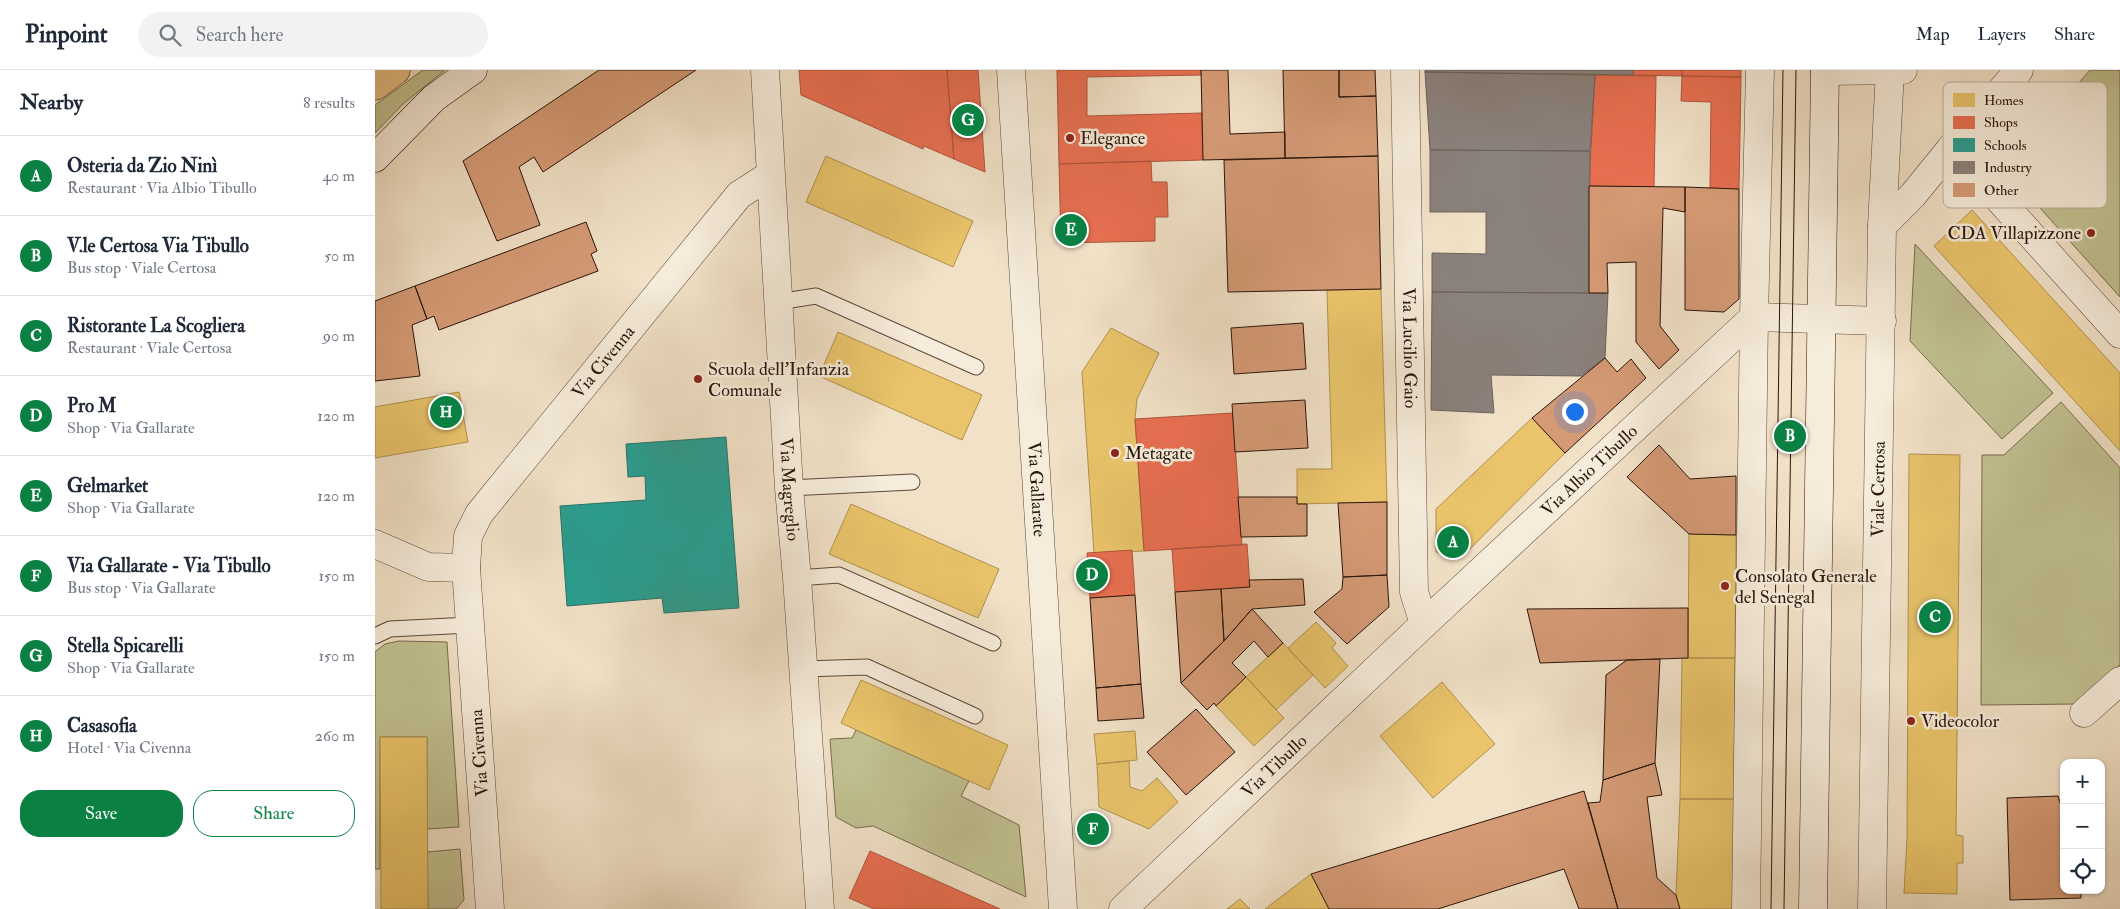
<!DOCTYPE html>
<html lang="en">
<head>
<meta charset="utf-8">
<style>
	:root { --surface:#fff; --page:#f2f2f3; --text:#1f2937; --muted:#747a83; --line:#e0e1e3; --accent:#0b8043 }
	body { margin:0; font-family:"IM FELL Double Pica",serif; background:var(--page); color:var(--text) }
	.controls { position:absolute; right:15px; bottom:15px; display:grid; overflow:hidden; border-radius:10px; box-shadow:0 1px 4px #0004 }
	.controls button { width:45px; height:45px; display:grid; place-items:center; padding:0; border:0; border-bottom:1px solid var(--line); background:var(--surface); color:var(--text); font:25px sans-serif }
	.you { position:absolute; left:1199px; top:341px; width:18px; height:18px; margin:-12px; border:4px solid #fff; border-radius:50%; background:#1a73e8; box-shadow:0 0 0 8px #1a73e833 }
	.badge { display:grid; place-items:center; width:32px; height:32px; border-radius:50%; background:var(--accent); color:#fff; font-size:16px; font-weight:700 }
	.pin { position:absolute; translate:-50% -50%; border:2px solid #fff; box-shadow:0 1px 5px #0006 }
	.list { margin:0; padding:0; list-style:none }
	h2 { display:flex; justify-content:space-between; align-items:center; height:65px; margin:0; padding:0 20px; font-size:21px }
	h2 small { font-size:16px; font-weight:400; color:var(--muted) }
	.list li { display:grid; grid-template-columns:32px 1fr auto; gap:15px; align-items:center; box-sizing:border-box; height:80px; padding:0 20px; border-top:1px solid var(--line) }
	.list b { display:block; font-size:19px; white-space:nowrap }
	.list p { margin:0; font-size:16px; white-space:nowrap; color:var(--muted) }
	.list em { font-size:16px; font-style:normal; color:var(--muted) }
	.actions { display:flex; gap:10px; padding:15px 20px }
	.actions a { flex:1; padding:11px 0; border:1px solid var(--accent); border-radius:20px; text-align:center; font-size:18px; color:var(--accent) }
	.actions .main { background:var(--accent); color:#fff }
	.icon { flex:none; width:28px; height:28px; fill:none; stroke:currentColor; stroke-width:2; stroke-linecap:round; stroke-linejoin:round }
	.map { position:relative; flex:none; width:1745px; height:839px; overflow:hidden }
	header { display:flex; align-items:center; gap:30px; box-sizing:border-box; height:70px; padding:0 25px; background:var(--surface); border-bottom:1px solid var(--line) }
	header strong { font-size:24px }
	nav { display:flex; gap:28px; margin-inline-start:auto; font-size:18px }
	.search { width:350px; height:45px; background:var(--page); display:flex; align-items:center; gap:12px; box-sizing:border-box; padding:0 18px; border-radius:28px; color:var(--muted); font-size:19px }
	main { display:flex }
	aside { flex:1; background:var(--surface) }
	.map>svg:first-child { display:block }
</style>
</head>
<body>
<header>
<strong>Pinpoint</strong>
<div class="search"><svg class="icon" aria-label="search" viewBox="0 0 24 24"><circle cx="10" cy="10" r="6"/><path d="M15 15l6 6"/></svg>Search here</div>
<nav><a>Map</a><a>Layers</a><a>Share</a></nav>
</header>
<main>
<aside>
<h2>Nearby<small>8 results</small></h2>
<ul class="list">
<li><span class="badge">A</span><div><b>Osteria da Zio Ninì</b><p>Restaurant · Via Albio Tibullo</p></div><em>40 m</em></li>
<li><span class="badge">B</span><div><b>V.le Certosa Via Tibullo</b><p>Bus stop · Viale Certosa</p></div><em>50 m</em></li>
<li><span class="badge">C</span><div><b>Ristorante La Scogliera</b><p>Restaurant · Viale Certosa</p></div><em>90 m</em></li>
<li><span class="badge">D</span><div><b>Pro M</b><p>Shop · Via Gallarate</p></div><em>120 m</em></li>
<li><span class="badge">E</span><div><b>Gelmarket</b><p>Shop · Via Gallarate</p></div><em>120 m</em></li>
<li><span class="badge">F</span><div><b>Via Gallarate - Via Tibullo</b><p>Bus stop · Via Gallarate</p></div><em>150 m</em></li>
<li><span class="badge">G</span><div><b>Stella Spicarelli</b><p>Shop · Via Gallarate</p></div><em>150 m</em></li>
<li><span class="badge">H</span><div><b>Casasofia</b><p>Hotel · Via Civenna</p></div><em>260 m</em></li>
</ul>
<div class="actions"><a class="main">Save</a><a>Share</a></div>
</aside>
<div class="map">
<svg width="1745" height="839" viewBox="0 0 1745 839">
	<rect width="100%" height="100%" fill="#f1e1c7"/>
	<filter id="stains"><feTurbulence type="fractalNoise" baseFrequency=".004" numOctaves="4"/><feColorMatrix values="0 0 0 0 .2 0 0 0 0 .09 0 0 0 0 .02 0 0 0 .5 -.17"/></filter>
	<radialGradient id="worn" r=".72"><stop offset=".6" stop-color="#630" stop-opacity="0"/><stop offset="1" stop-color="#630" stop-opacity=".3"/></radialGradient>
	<path fill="#c1c191" stroke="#766b4e" d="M 48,0 L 70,0 L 28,34 L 0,63 L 0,35 Z
		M 1715,0 L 1745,0 L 1745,227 L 1630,99 Z
		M 1540,174 L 1678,323 L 1627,369 L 1535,271 Z
		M 1686,332 L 1745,398 L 1745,595 L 1703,634 L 1606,635 L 1607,385 L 1629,385 Z
		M 24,571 L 72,572 L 84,757 L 52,759 L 52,667 L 5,667 L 5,799 L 0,799 L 0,582 L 10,574 Z
		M 481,660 L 594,711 L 586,726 L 644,755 L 651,827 L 498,756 L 481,758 L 461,747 L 455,669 L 477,668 Z
		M 85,779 L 89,830 L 81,839 L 53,839 L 52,782 Z"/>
	<path fill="#e9c46a" stroke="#b0904e" d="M 451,86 L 598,151 L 578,197 L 431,132 Z
		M 1597,140 L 1745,303 L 1745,381 L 1559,176 Z
		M 1006,219 L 1012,432 L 922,434 L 922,399 L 957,399 L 952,220 Z
		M 736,258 L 784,283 L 762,329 L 760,349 L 769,481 L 719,483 L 707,302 Z
		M 463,262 L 607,325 L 587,370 L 444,306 Z
		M 84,322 L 93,372 L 0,388 L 0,337 Z
		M 1157,348 L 1190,383 L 1086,488 L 1061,482 L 1061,439 Z
		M 1534,384 L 1585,385 L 1581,765 L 1588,766 L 1588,793 L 1582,793 L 1582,824 L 1529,823 L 1532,769 Z
		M 476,434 L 624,499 L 603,548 L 454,484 Z
		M 1314,464 L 1361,465 L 1360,588 L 1313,588 Z
		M 941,552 L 961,573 L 957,578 L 973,596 L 950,618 L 913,578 Z
		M 908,573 L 938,605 L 901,640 L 871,607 Z
		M 1307,588 L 1360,588 L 1359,729 L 1305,729 Z
		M 871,607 L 909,648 L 879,676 L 841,636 Z
		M 486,610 L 633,675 L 614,720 L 466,653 Z
		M 1067,612 L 1120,674 L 1058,728 L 1005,666 Z
		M 760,661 L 762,690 L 722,694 L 719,664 Z
		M 5,667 L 52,667 L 53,839 L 6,839 Z
		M 754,691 L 755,717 L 767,721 L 782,708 L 803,732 L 774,759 L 724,737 L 722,694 Z
		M 1305,729 L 1359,729 L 1358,839 L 1305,839 L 1301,825 Z
		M 936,804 L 954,839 L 890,839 Z
		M 865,829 L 875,839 L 852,839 Z"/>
	<path fill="#e76f51" stroke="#ae543c" d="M 424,0 L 572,0 L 579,89 L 549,76 L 548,79 L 426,25 Z
		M 572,0 L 603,0 L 610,102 L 579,89 Z
		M 682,0 L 826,0 L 826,5 L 712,7 L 712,46 L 827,43 L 828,90 L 684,94 Z
		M 1258,0 L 1307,0 L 1307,6 L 1258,5 Z
		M 1307,0 L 1366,0 L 1366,7 L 1307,6 Z
		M 1220,5 L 1281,6 L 1279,117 L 1214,116 Z
		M 1307,6 L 1366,7 L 1364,119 L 1335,118 L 1336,32 L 1306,31 Z
		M 776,91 L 777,112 L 792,112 L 793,147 L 780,147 L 780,171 L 686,173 L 684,94 Z
		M 858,343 L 867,475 L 769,481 L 760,349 Z
		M 872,474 L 875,517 L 800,522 L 797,479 Z
		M 757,480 L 760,525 L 715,528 L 712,483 Z
		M 495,781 L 625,839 L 499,839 L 474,828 Z"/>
	<path fill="#2a9d8f" stroke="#2a7467" d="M 351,367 L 364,538 L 289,543 L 287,528 L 192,536 L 185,436 L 271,430 L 270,406 L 253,407 L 251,374 Z"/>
	<path fill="#8a817c" stroke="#6d615a" d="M 1050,0 L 1258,0 L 1258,5 L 1050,2 Z
		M 1050,2 L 1220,5 L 1215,81 L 1055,80 Z
		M 1055,80 L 1215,81 L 1214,223 L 1057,222 L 1057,183 L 1111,184 L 1111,142 L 1055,142 Z
		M 1057,222 L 1233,223 L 1230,288 L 1206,306 L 1116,305 L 1119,343 L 1056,340 Z"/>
	<path fill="#d49a75" stroke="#2a150b" d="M 224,0 L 321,0 L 168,102 L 159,87 L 144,97 L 165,155 L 122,171 L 88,91 Z
		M 826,0 L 853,0 L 855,64 L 910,62 L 910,88 L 828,90 Z
		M 908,0 L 964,0 L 964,27 L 1001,26 L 1003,86 L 910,88 Z
		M 964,0 L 1000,0 L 1001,26 L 964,27 Z
		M 1003,86 L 1006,219 L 853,222 L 849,90 Z
		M 1214,116 L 1310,117 L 1310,142 L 1288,138 L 1285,256 L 1304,280 L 1284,299 L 1261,272 L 1261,192 L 1232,193 L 1233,223 L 1214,223 Z
		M 1310,117 L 1364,119 L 1364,229 L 1349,242 L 1310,240 Z
		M 211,152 L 222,181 L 216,184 L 223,201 L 64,260 L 59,246 L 52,249 L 40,216 Z
		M 40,216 L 52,249 L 37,255 L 45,306 L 0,311 L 0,231 Z
		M 928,253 L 931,299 L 859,304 L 856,258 Z
		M 1230,288 L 1242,302 L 1256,289 L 1271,308 L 1190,383 L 1157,348 Z
		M 930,330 L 933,378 L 860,382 L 857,334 Z
		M 1284,375 L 1315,409 L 1361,406 L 1361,465 L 1314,464 L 1252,407 Z
		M 863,427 L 922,427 L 922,434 L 932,434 L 932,466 L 866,467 Z
		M 1012,432 L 1012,505 L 968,507 L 963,433 Z
		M 1012,505 L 1014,537 L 972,574 L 939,542 L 967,519 L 968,507 Z
		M 928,509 L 930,535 L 877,539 L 849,571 L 846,519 L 875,517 L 874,510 Z
		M 846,519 L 849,571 L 806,613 L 800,522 Z
		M 760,525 L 766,614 L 721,618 L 715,528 Z
		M 1313,538 L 1313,588 L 1165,593 L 1152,539 Z
		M 877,539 L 908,573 L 893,587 L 879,571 L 857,593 L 871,607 L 841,636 L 839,633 L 832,640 L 806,613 L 849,571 Z
		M 1285,589 L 1280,693 L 1228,710 L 1231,605 L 1252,590 Z
		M 766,614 L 769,648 L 723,651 L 721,618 Z
		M 821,639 L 860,682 L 811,725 L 772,682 Z
		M 1280,693 L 1287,725 L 1272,727 L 1282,808 L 1301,825 L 1305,839 L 1243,839 L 1213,733 L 1225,732 L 1228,710 Z
		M 1209,721 L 1243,839 L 1204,839 L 1189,799 L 1063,839 L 954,839 L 936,804 Z
		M 1683,726 L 1689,745 L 1689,820 L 1706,820 L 1706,828 L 1635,830 L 1632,728 Z"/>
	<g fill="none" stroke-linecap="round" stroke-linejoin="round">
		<g stroke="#5c483a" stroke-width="17">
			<path id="service" d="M 403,232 L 441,226 L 601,297
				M 414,418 L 537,412
				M 422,508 L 464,505 L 618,573
				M 0,566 L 15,559 L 95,555
				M 428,599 L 492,597 L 600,646"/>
		</g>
		<g stroke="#5c483a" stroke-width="29">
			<g id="minor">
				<path id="s1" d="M 390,0 L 414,418 L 422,508 L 445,839"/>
				<path id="s2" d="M 1030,0 L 1039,522 L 1049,554"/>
				<path d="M 1450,1 L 1528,0"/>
				<path d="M 1577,77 L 1745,264"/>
				<path d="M 1507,156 L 1538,125 L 1577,77 L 1644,0"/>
				<path d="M 0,474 L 53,497 L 91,498"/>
				<path d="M 1709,643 L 1745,611"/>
				<path id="s3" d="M 115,839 L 91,498 L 93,466 L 104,444 L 364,125 L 395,105"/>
				<path id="s4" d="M 748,839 L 1049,554 L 1379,247 L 1507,251"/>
				<path d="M 1371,839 L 1379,247 L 1385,0"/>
				<path id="s5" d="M 1497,839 L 1507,156 L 1515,0"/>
			</g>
		</g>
		<g stroke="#5c483a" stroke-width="29">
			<g id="tertiary">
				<path id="s6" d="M 636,0 L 688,839"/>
			</g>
		</g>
		<g stroke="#2a150b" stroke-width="29">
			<path id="secondary" d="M 0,88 L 59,28 L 98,0
				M 1438,839 L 1450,0"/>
		</g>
		<g stroke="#2a150b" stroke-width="29">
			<path id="trunk" d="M 0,16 L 21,0"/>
		</g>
		<use href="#service" stroke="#f6ecdb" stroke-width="15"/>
		<use href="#minor" stroke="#f6ecdb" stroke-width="28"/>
		<use href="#tertiary" stroke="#f6ecdb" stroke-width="28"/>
		<use href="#secondary" stroke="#f6ecdb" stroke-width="28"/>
		<use href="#trunk" stroke="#e8c084" stroke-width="28"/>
		<path stroke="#2a150b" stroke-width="1" d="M 1396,839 L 1408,0
			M 1409,839 L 1421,0"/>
	</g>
	<g fill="#8f2418" stroke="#f6ecdb" stroke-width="2">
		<circle cx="695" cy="68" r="5"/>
		<circle cx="1716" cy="163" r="5"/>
		<circle cx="323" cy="309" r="5"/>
		<circle cx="740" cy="383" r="5"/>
		<circle cx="1350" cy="516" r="5"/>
		<circle cx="1536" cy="651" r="5"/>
	</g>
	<g text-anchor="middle" stroke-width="5" stroke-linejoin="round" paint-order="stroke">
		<g font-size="18" fill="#2a150b" stroke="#f6ecdb" text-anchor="start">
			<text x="705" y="74">Elegance</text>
			<text x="1706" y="169" text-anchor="end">CDA Villapizzone</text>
			<text x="333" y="305">Scuola dell'Infanzia<tspan x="333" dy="21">Comunale</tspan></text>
			<text x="750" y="389">Metagate</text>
			<text x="1360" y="512">Consolato Generale<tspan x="1360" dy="21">del Senegal</tspan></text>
			<text x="1546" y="657">Videocolor</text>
		</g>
		<g font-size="18" fill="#2a150b" stroke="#f6ecdb">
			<text dy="6" stroke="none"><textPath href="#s2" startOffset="278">Via Lucilio Gaio</textPath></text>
			<text dy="6" stroke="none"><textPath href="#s3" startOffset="595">Via Civenna</textPath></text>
			<text dy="6" stroke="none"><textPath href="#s4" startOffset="640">Via Albio Tibullo</textPath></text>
			<text dy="6" stroke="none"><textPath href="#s5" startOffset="420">Viale Certosa</textPath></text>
			<text dy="6" stroke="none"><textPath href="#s1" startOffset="420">Via Magreglio</textPath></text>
			<text dy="6" stroke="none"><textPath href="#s6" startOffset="420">Via Gallarate</textPath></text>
			<text transform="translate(104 683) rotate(-94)" y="6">Via Civenna</text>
			<text dy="6" stroke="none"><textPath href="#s4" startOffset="208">Via Tibullo</textPath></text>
		</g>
	</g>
	<rect x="1568" y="12" width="164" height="126" rx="8" fill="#f6ecdb" stroke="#b9ac9d" stroke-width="1"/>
	<rect x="1578" y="23" width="22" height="14" fill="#e9c46a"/>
	<rect x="1578" y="46" width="22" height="13" fill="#e76f51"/>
	<rect x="1578" y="68" width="22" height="14" fill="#2a9d8f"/>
	<rect x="1578" y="91" width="22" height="13" fill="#8a817c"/>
	<rect x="1578" y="113" width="22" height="14" fill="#d49a75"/>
	<g font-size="14" fill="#2a150b">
		<text x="1609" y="35">Homes</text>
		<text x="1609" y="57">Shops</text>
		<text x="1609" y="80">Schools</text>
		<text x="1609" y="102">Industry</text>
		<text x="1609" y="125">Other</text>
	</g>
	<rect width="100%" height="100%" filter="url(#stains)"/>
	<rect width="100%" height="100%" fill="url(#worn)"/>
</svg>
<div class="controls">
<button>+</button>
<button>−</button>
<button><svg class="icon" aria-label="locate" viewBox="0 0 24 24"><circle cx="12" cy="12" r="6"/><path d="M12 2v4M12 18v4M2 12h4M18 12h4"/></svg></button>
</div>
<div class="you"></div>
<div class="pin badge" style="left:1078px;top:472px">A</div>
<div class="pin badge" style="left:1415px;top:366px">B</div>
<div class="pin badge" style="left:1560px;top:547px">C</div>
<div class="pin badge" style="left:717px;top:505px">D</div>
<div class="pin badge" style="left:696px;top:160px">E</div>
<div class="pin badge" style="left:718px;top:759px">F</div>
<div class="pin badge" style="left:593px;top:50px">G</div>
<div class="pin badge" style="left:71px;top:342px">H</div>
</div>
</main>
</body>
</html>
